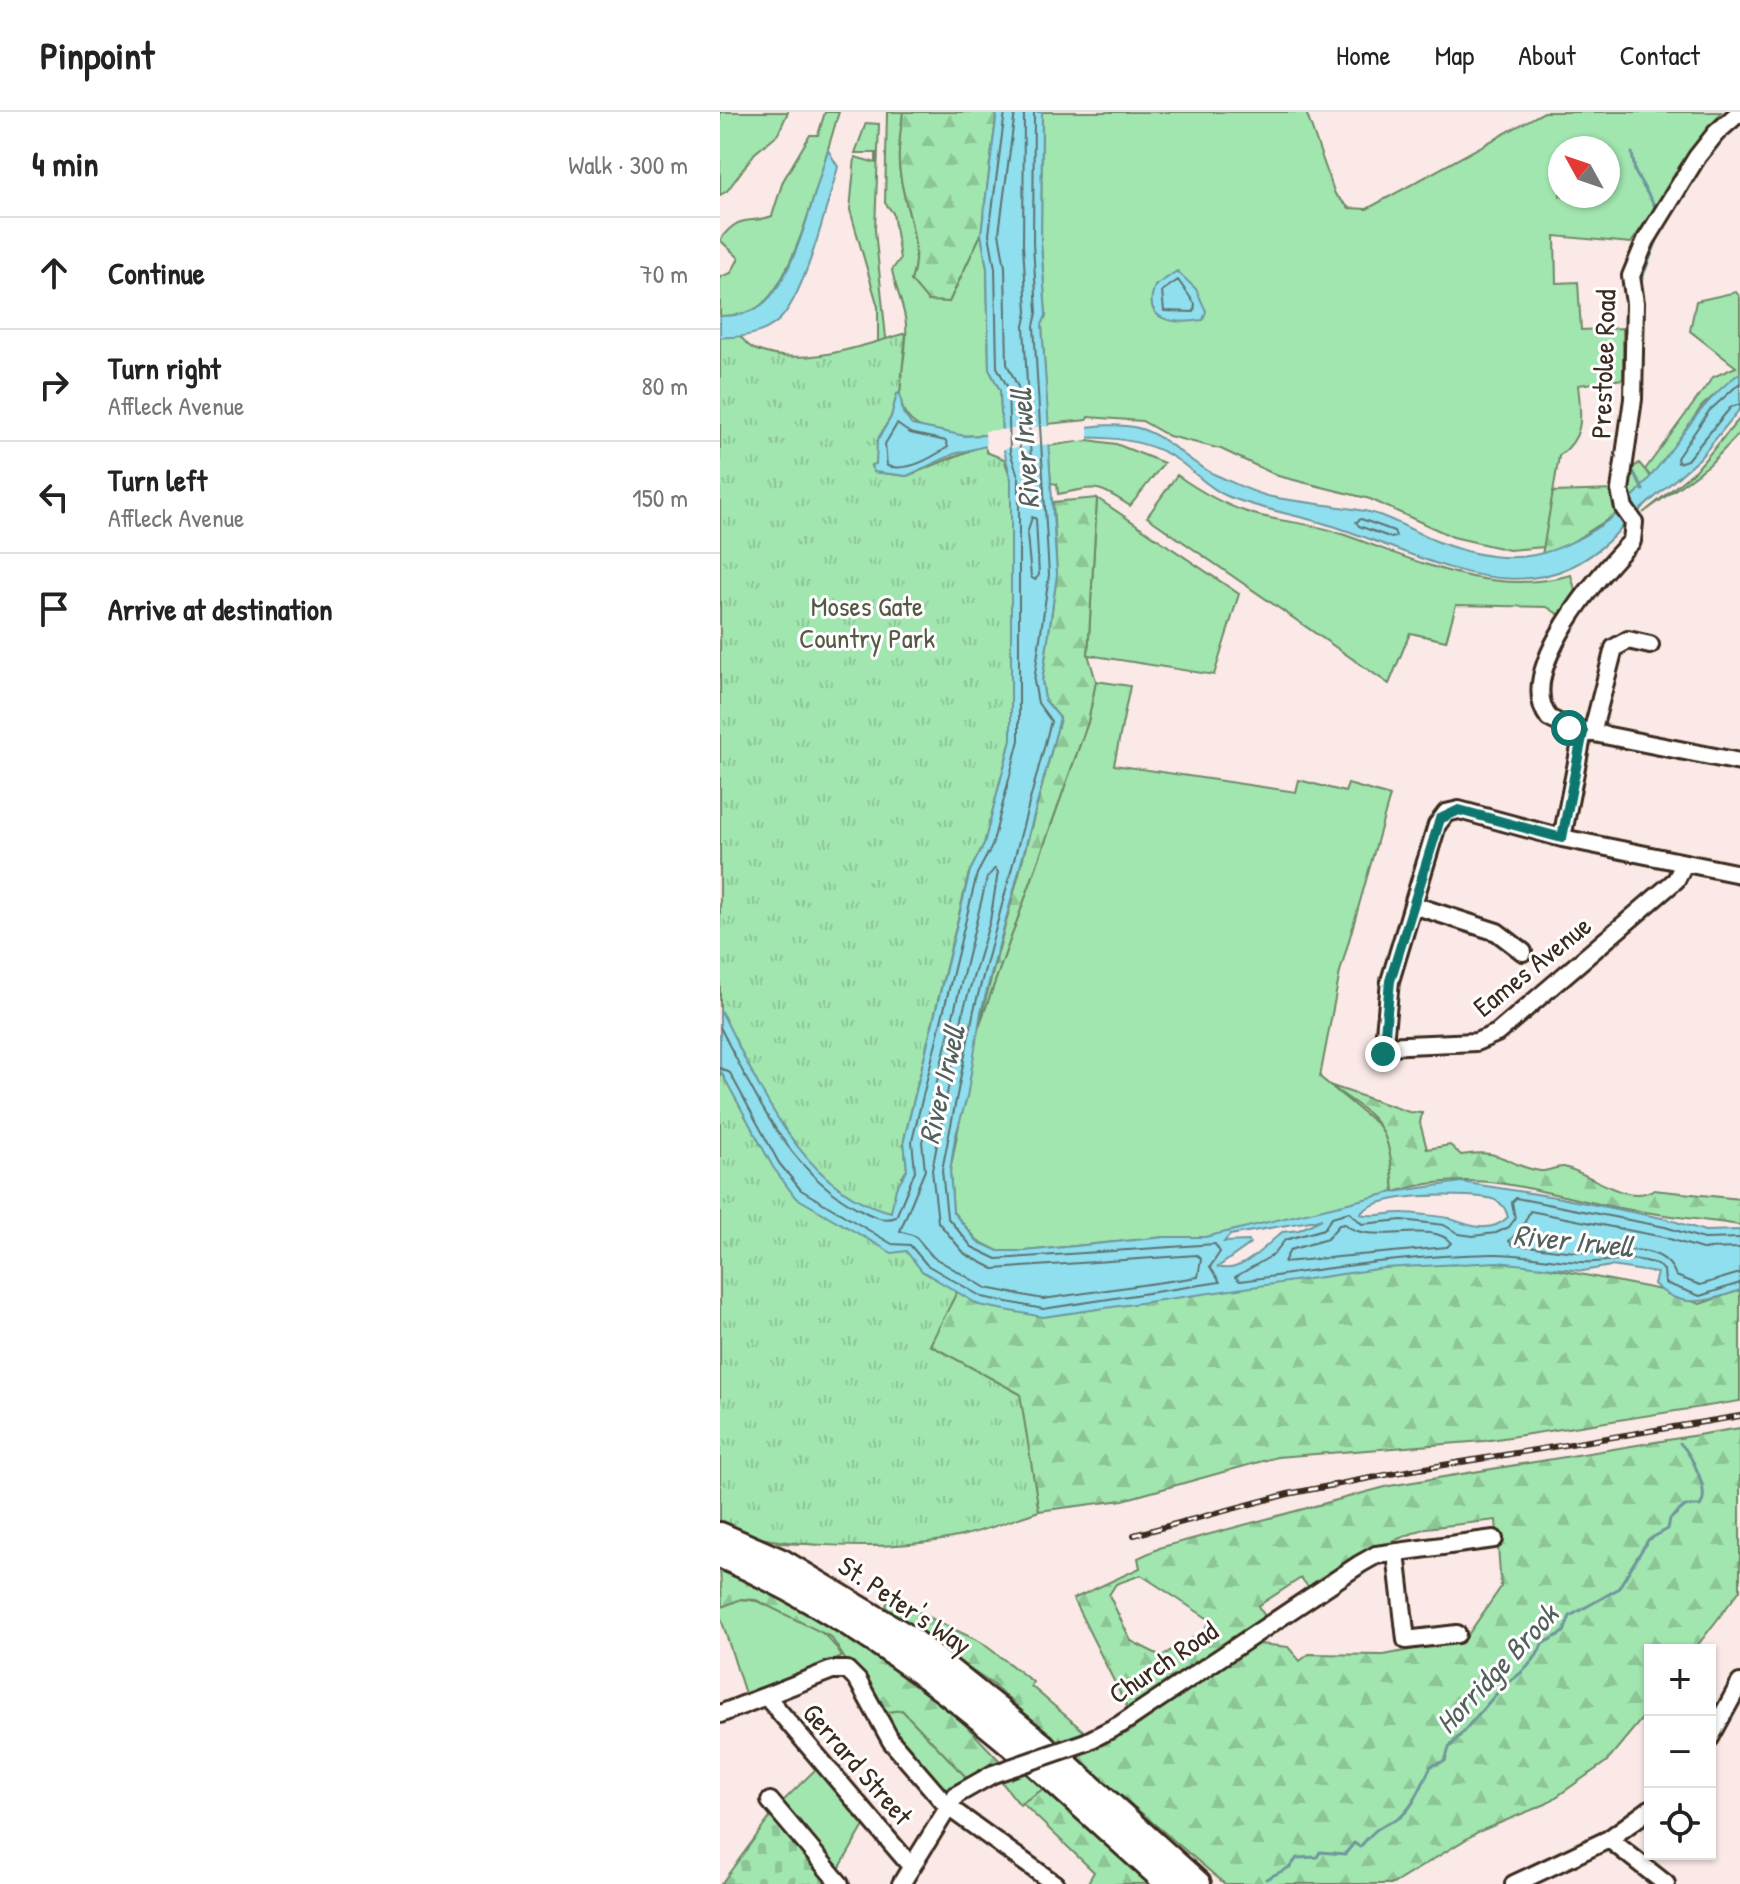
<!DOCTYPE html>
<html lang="en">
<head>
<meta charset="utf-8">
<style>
	:root { --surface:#fff; --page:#f2f2f2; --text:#222; --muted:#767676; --line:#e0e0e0 }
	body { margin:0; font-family:"Patrick Hand",sans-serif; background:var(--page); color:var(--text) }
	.controls { position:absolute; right:24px; bottom:24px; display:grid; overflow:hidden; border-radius:0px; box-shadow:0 2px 6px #0004 }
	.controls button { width:72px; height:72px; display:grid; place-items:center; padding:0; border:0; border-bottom:2px solid var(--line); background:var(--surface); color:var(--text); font:40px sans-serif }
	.compass { position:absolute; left:828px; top:24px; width:72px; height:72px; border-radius:50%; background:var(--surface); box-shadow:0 2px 6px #0004; rotate:310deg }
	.stop { position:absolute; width:24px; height:24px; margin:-18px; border:6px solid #0f766e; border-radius:50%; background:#fff }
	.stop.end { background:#0f766e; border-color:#fff; box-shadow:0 2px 8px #0008 }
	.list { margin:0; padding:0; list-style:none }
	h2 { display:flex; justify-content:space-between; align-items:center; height:104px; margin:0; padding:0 32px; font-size:34px }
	h2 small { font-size:26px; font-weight:400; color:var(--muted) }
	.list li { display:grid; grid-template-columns:52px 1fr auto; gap:24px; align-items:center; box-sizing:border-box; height:112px; padding:0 32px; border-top:2px solid var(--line) }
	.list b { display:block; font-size:30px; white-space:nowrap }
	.list p { margin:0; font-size:26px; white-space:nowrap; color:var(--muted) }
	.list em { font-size:26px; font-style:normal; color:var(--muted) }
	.icon { flex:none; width:44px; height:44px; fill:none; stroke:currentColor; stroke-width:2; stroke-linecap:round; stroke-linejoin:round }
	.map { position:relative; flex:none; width:1020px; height:1772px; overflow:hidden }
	header { display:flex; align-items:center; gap:48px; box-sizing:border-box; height:112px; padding:0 40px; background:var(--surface); border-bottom:2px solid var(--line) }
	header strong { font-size:38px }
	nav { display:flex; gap:44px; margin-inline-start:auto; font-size:28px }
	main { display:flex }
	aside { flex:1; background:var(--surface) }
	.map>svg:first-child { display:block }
</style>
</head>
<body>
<header>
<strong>Pinpoint</strong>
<nav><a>Home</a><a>Map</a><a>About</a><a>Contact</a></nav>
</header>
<main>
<aside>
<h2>4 min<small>Walk · 300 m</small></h2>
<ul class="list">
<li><svg class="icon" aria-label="ahead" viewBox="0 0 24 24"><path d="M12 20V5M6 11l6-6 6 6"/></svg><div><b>Continue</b></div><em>70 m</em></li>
<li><svg class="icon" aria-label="right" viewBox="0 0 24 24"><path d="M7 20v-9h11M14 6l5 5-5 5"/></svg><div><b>Turn right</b><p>Affleck Avenue</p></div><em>80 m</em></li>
<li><svg class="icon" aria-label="left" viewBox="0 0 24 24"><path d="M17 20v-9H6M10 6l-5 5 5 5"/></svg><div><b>Turn left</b><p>Affleck Avenue</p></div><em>150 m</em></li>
<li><svg class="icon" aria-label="arrive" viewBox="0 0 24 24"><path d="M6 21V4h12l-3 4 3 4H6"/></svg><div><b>Arrive at destination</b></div></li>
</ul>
</aside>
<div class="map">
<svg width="1020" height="1772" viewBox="0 0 1020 1772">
	<defs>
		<pattern id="forest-firs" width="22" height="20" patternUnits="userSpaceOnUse" patternTransform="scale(2)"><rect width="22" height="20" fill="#a1e5af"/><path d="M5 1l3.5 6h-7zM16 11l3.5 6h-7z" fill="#8cc596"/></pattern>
		<pattern id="cemetery-stones" width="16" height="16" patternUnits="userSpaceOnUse" patternTransform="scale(2)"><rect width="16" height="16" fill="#a1e5af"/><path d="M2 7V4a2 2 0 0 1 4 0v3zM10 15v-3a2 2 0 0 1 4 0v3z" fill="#8cc596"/></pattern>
		<pattern id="park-tufts" width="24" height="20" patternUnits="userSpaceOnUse" patternTransform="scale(2)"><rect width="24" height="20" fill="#a1e5af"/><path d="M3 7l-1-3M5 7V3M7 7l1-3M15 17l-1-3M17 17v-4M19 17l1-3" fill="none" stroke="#8cc596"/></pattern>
	</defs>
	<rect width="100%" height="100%" fill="#fbe9e8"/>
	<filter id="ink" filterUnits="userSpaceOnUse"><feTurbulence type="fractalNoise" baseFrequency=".0125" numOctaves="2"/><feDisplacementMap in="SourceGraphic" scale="16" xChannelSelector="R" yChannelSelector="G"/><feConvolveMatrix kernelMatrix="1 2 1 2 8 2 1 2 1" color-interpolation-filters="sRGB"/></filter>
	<g filter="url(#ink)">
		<path fill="#a1e5af" stroke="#6e8866" stroke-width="2" fill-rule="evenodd" d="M 0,0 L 68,0 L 58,22 L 35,41 L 7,79 L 0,83 Z
			M 105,0 L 119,0 C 104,46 77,166 41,193 C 30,202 14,204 0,204 L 0,165 L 11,161 L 19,146 L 0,128 C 20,100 30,113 52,104 L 63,69 L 90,23 L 98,23 Z
			M 167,0 L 183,0 C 182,16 178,34 179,51 C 181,93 205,127 191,169 L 229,190 L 261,122 L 267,156 L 269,257 L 280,278 L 282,322 C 246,325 181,330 180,282 C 180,259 188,235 186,213 C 185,195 175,176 172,158 L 180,147 L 173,101 L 165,91 Z
			M 322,0 L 586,0 L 615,82 L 629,96 L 647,97 L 824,0 L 1001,0 L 911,131 L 835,124 L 836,171 L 858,170 L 861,218 L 903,216 L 903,267 L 858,273 C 861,303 866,324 839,344 L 824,435 L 789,438 L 733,425 L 650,387 L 558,364 L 501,337 L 449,324 L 422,309 L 368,305 L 367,308 L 328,312 L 322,213 L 326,203 L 321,131 ZM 840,36 L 888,36 L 888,84 L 840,84 Z
			M 146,11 L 159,12 L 155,118 L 170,265 L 158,248 L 158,195 L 130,98 L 135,45 L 156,51 L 156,41 L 135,41 Z
			M 1016,180 L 1020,185 L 1020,261 L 982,294 L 932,366 L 924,359 L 993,265 L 1016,255 L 970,219 L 976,189 Z
			M 368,328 L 396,332 L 444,351 L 410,394 C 375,371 377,375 338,382 L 337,372 L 331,371 L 328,334 Z
			M 457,363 C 478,378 502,392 527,400 C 553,409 583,410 610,418 C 690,444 765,487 851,463 L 856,481 L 841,504 L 827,495 L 736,493 L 726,529 L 690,521 L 669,572 L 427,405 Z
			M 377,386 L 519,482 L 494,563 L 368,543 Z
			M 376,569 L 410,574 L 394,653 L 576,680 L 579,668 L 625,680 L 628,672 L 670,684 L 620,860 L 600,965 L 662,1016 L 670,1032 L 674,1080 L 575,1106 L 485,1125 L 445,1125 L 305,1139 L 278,1139 L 258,1129 L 233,1100 L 230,1059 L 257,920 L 368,610 Z
			M 21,1487 C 58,1490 105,1513 122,1545 L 25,1582 L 0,1503 L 0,1495 Z
			M 182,1598 L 247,1666 L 227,1677 L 216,1674 L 159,1601 Z
			M 97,1656 L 145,1712 L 119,1757 L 62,1690 Z
			M 305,1658 L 325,1676 L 300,1693 L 279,1667 Z"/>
		<path fill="url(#forest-firs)" stroke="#6e8866" stroke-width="2" fill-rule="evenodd" d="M 183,0 L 277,0 L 261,122 L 229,190 L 208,189 L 191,169 C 205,127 181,93 179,51 C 178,34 181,16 183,0 Z
			M 1020,306 L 1020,321 L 989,353 L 923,401 L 976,358 Z
			M 919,351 L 932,366 L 907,391 L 906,361 Z
			M 896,378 L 901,399 L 838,439 L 822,443 L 833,380 Z
			M 377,386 L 368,542 L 376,569 L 368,610 L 257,920 L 340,606 L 325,588 L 322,569 L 337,463 L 333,390 Z
			M 0,958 L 259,1193 L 773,1145 L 941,1178 L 980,1192 L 1020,1178 L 1020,1289 L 764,1329 L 557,1345 L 403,1388 L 319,1399 L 236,1425 L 115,1433 L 57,1431 Z
			M 609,973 L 689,1000 L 702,1001 L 700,1011 L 707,1037 L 730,1033 L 741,1043 C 786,1036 783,1053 820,1059 C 828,1060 836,1054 844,1055 C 873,1062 904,1093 933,1078 L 1020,1087 L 1020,1113 C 973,1106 925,1102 879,1092 C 804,1076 750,1056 674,1080 C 669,1014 664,1010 609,973 Z
			M 1020,1316 L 1020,1478 L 974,1538 L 930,1538 L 930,1597 L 886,1650 L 826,1692 L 758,1720 L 673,1772 L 505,1772 L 352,1642 L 407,1621 L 531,1531 L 568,1535 L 580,1549 L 589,1542 L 664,1543 L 745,1527 L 781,1475 L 776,1408 L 706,1416 L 673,1429 L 674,1436 L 636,1447 L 589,1476 L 581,1466 L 538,1494 L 545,1504 L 410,1601 L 353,1487 L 420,1456 L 418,1446 L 442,1435 L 669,1374 ZM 421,1463 L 490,1508 L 483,1520 L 441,1544 L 411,1529 L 389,1483 L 396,1472 Z
			M 0,1456 L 39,1474 L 184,1560 L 232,1599 L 280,1649 L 247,1666 L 182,1598 L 159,1601 L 111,1525 L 36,1488 L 21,1487 L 2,1495 Z
			M 173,1488 L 261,1530 L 313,1570 L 311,1574 L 367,1622 L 336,1629 L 272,1572 L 165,1500 L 167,1491 Z
			M 325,1676 L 429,1772 L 367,1772 L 374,1760 L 302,1691 Z"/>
		<path fill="url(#cemetery-stones)" stroke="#6e8866" stroke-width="2" d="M 51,1704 L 110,1772 L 1,1772 Z"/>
		<path fill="url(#park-tufts)" stroke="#6e8866" stroke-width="2" d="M 0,204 C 14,210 22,232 34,237 C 80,257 141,234 186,221 L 180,281 L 177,282 L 171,305 L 159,325 L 156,352 L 151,354 L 154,360 L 187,364 L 266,332 L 266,340 L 284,347 L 291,367 L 291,628 L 264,732 L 249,761 L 184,1028 L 187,1058 L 182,1065 L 202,1159 L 238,1178 L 210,1233 L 300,1282 L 319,1399 C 292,1408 265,1419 237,1425 C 174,1439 61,1437 0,1416 Z"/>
		<path fill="#90dfee" stroke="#6e979b" stroke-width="2" fill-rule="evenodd" d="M 277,0 L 322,0 L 321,131 L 326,203 L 322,213 L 329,319 C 360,317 388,309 418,316 C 448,324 468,351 496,363 C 514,371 533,381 552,385 C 584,391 617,393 649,400 C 672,405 693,420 716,429 C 792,459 837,447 901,399 L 908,408 C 820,516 720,449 613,414 C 579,403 541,398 507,384 C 486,375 473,357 453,345 C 418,323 368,324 328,327 L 337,463 L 322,569 L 325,588 L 340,606 L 261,900 L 247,985 L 235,1026 L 230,1059 L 233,1100 L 258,1130 L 278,1139 L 305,1139 L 445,1125 L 485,1125 L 674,1080 L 741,1070 L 835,1085 L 947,1107 L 985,1119 L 1020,1118 L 1020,1178 C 989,1189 962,1199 934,1172 L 937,1161 L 891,1154 L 863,1159 L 777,1150 L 664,1156 L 323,1205 L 259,1193 L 202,1159 L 186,1139 L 172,1141 L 75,1085 L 53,1055 L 0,958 L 0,897 C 38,971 82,1081 171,1100 L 176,1076 L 187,1058 L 184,1028 L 250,759 L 264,732 L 291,628 L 291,367 L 282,330 L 234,342 L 187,364 L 154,360 L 151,353 L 156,352 L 157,329 L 171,305 L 177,282 L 180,281 L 183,301 L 192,313 L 245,324 L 282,322 L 280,278 L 269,257 L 267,156 L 261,122 ZM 747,1084 C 765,1085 783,1084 788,1105 C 770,1123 747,1113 728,1106 C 725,1105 690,1101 684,1101 C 669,1100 655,1106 640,1102 C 657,1082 721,1083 747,1084 ZM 602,1107 L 579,1118 L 562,1120 C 547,1132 521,1163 498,1155 L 530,1132 L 529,1129 L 504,1130 L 510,1123 Z
			M 108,38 L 118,55 C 107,92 85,185 58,209 C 42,223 20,226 0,225 L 0,204 C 14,204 30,202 42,193 C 76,165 94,80 108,38 Z
			M 457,159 L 476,177 L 486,199 L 483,208 C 457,212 420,211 435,174 Z
			M 1020,261 L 1020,297 L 980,346 L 913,404 L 907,391 C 949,350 973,294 1020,261 Z"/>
		<path fill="#fbe9e8" d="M 368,311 L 368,328 L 284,337 L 278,344 L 278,334 L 266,337 L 265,319 Z"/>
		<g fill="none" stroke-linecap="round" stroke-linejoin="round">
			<path stroke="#5d7271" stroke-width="2" d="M 295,0 L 279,121 L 285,155 L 287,252 L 298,275 L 300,338 L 307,353 L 311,349 L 304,214 L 307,200 L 303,132 L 304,0
				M 458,168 L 475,192 L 474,200 L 444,199 L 442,179 Z
				M 1020,271 L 989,299 L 957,346 L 958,351 L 967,348 L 1011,295 L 1020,292
				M 177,312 L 190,321 L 226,329 L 228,335 C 211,346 189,360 167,354 L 165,332 Z
				M 312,405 L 316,407 L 319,463 L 315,468 L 311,465 L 307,422 Z
				M 641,407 L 674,419 L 676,424 L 672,426 L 639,414 L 636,410 Z
				M 275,756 L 278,760 L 270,809 L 244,896 L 212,1058 L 218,1110 L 245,1142 L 274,1157 L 477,1143 L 481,1147 L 478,1165 L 323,1187 L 266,1176 L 213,1145 L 195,1124 L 180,1119 L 205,1058 L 202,1030 L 267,766 Z
				M 0,915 C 35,983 70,1063 141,1098 C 152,1104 164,1110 176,1105 L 195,1059 L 192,1029 L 257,762 L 272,734 L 299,628 L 299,367 L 290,340 L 288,276 L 277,255 L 275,156 L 269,122 L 285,0
				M 0,956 L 10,961 L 59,1051 L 81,1078 L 172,1132 L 190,1133 L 207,1153 L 262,1185 L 323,1197 L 500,1170 L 490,1155 L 500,1140 L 495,1132 L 277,1147 L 252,1135 L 227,1105 L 222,1058 L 254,898 L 331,609 L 318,591 L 314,569 L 329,463 L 314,214 L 317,201 L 313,131 L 314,0
				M 625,1112 C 648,1135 713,1107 731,1131 L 727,1135 L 564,1150 L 570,1138 L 607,1127 L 619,1113 Z
				M 1020,1126 L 984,1127 L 945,1115 L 796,1086 L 792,1090 L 795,1107 L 789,1115 L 776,1121 L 753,1124 L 739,1122 L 724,1113 L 682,1108 L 642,1112 L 629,1100 L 612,1105 L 604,1117 L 565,1128 L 553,1143 L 515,1165 L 520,1169 C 605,1157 689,1143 775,1142 C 804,1142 832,1149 861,1150 C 884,1152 924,1139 944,1158 L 945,1171 L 980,1184 L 1020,1171
				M 1020,1136 L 982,1137 L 943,1125 L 810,1099 L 802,1116 L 789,1129 L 793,1133 C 815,1134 839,1140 862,1140 C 892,1141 943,1126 956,1164 L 980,1173 L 1020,1161"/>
			<path stroke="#6e979b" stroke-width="3" d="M 912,41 L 915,60 L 937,98
				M 920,171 L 946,106
				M 913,342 L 919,298
				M 910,353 L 923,378
				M 546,1767 L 570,1755 L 577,1746 L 597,1745 L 600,1740 L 625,1742 L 634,1731 L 640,1735 C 653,1720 657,1715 675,1708 C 692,1701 703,1670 711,1654 L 725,1649 L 729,1636 L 785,1572 C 799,1565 818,1546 822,1532 L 844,1520 L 850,1504 L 898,1477 L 928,1428 L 948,1417 L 950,1407 L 965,1394 L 980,1394 C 991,1380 971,1342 960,1331"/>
			<g stroke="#3b2a1e" stroke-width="22">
				<path id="minor" d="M 1020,0 L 996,21 L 977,45 L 926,128 L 911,164 L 915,191 L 913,287 L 900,378 L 904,396 L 914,410 L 912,429 C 881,460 793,560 829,606 L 849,616 L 1020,650
					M 872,621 L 894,536 L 908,528 L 930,533
					M 842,726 L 863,620
					M 693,793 L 777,820 L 803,840
					M 663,934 L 756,930 L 777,921 L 956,768 L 964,752
					M 663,942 L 670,869 L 717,713 L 726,701 L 739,698 L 842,726 L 1020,762
					M 676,1441 L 686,1528 L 737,1522
					M 46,1584 L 191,1754
					M 0,1602 L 112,1558 L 127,1558 L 138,1569 L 171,1629 L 227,1694 L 335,1772
					M 990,1626 L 1020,1571
					M 366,1630 L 401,1612 L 640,1452 L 656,1443 L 774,1427
					M 50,1689 L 120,1772
					M 889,1727 L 946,1772
					M 181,1772 L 236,1683 L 273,1662
					M 794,1772 L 889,1727 L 930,1697"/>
			</g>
			<g stroke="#3b2a1e" stroke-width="30">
				<path id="highway" d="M 0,1423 L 62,1450 L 187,1525 L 323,1634
					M 0,1443 C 113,1492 209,1562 302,1641
					M 338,1646 L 478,1772
					M 317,1653 L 449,1772"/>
			</g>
			<use href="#minor" stroke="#fff" stroke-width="16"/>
			<use href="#highway" stroke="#fff" stroke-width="24"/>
			<g stroke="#3b2a1e" stroke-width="6">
				<path id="rail" d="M 414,1423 L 568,1382 L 681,1360 L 1020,1304"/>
			</g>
			<use href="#rail" stroke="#fff" stroke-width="3" stroke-dasharray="9" stroke-linecap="butt"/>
			<g stroke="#3b2a1e" stroke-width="22" stroke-linecap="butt">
				<path id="minor-bridge" d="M 273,1662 L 366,1630"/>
			</g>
			<use href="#minor-bridge" stroke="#fff" stroke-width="16"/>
		</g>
	</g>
	<g fill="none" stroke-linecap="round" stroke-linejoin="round" filter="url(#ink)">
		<path stroke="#0f766e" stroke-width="10" d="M 663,942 L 670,869 L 720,707 L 739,698 L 842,726 L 863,620 L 849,616"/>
	</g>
	<g text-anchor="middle" stroke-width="6" stroke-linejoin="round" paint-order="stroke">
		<g font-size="28" fill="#3b2a1e" stroke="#fff">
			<text transform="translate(883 252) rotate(-88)" y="10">Prestolee Road</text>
			<text transform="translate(812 854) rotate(-39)" y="10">Eames Avenue</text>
			<text transform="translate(185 1493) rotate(34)" y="10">St. Peter's Way</text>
			<text transform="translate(443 1550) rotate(-34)" y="10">Church Road</text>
			<text transform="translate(138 1652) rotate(49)" y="10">Gerrard Street</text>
		</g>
		<g font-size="28" fill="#545942" stroke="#fff">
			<text x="147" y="504">Moses Gate<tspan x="147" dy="32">Country Park</tspan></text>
		</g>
		<g font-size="30" font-style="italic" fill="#54605c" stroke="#fff">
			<text transform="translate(305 337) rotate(-94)" y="10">River Irwell</text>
			<text transform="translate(222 973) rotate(-77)" y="10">River Irwell</text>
			<text transform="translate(853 1129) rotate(6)" y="10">River Irwell</text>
			<text transform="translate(777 1557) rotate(-47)" y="10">Horridge Brook</text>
		</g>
	</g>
</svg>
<div class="controls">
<button>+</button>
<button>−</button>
<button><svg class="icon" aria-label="locate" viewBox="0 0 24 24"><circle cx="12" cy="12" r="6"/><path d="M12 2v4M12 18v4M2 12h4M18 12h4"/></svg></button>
</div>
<svg class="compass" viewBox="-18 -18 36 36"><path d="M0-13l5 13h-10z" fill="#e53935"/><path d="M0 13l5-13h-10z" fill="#767676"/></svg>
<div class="stop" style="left:849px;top:616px"></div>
<div class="stop end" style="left:663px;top:942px"></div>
</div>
</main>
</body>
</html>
